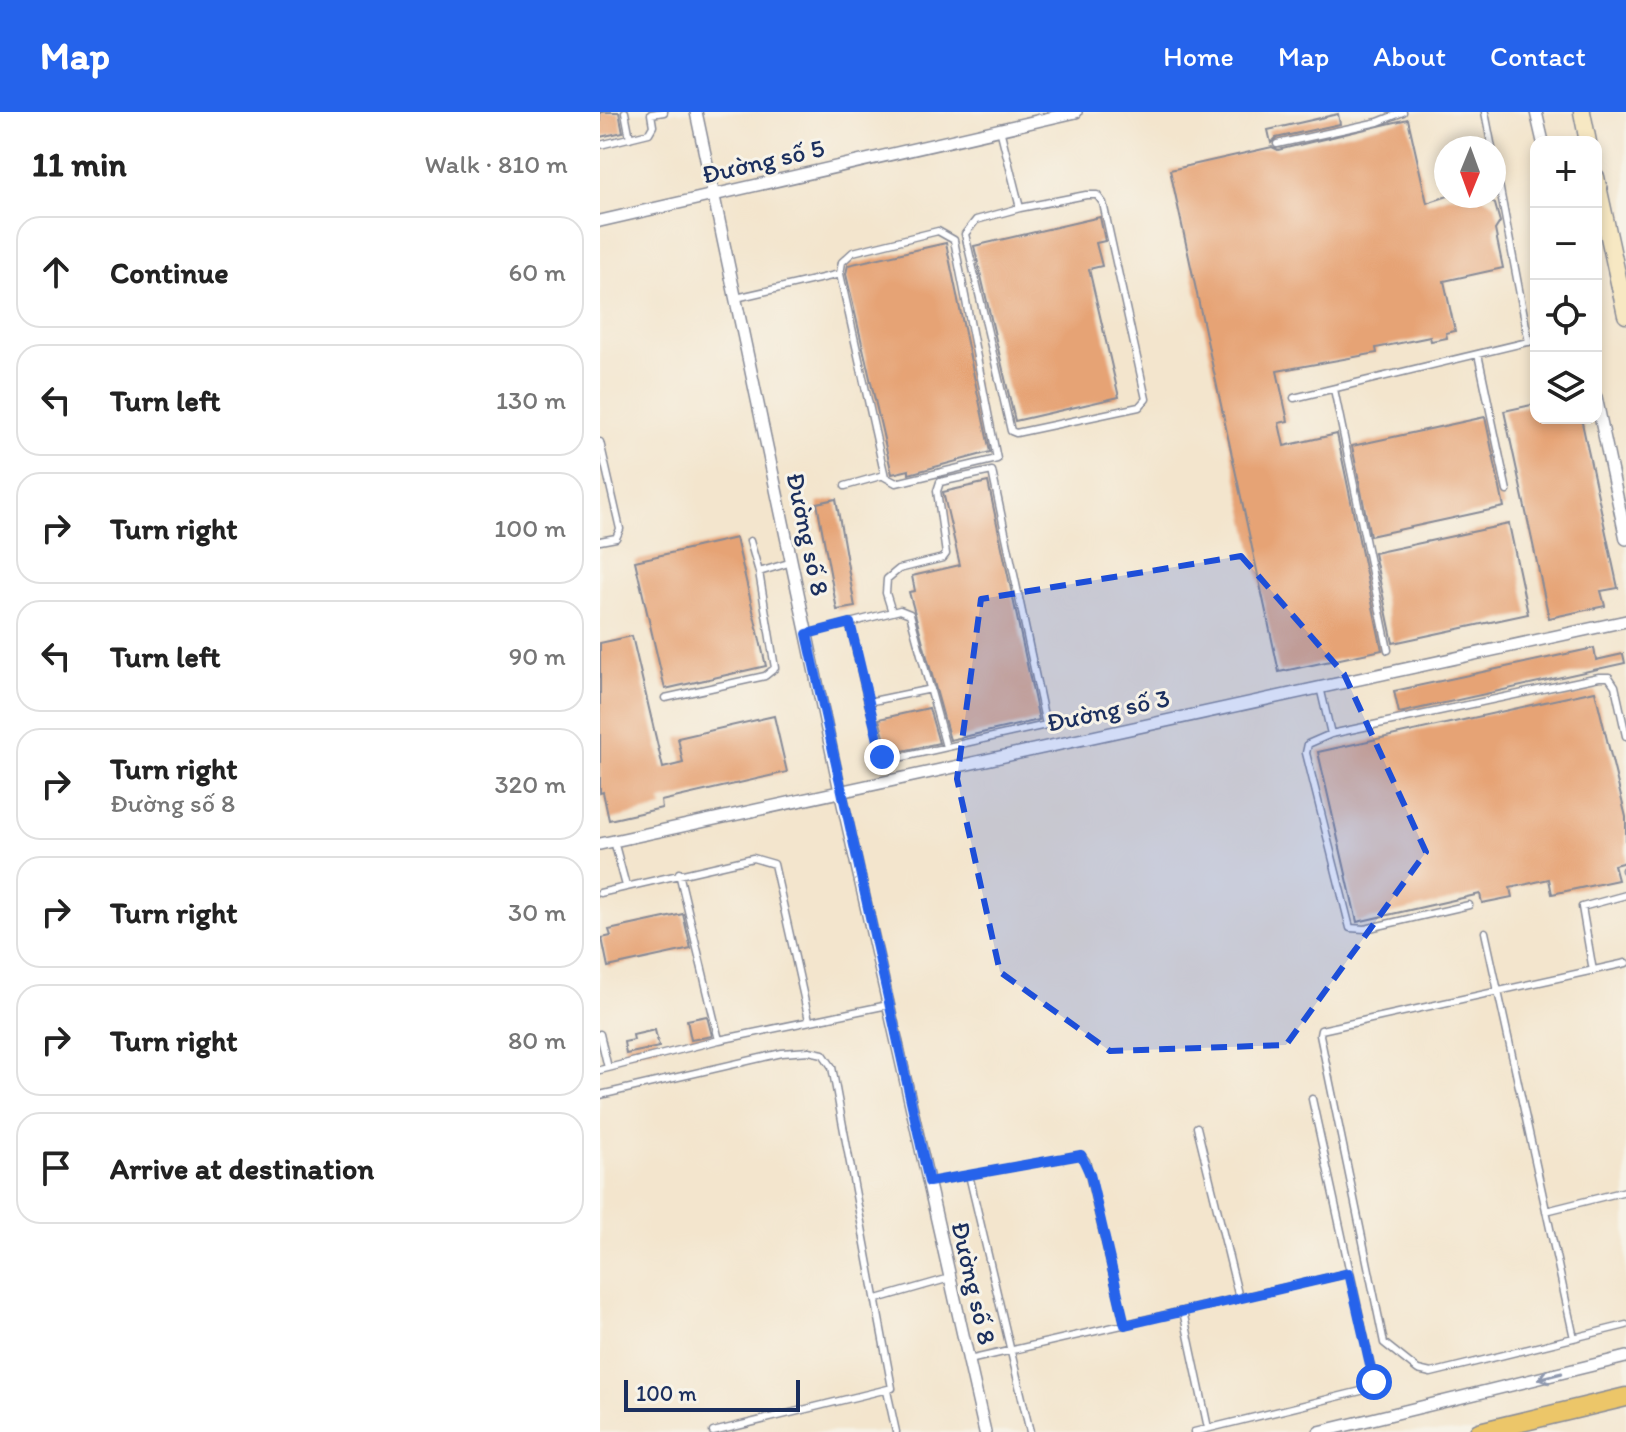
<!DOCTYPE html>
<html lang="en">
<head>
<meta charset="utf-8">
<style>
	:root { --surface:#fff; --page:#f2f2f2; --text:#222; --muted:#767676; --line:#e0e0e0; --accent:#2563eb }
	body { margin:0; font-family:Itim,sans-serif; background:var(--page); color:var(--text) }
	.controls { position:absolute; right:24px; top:24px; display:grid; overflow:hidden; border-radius:16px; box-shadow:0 4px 12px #0003 }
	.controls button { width:72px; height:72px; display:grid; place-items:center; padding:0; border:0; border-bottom:2px solid var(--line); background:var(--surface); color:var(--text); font:40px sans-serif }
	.compass { position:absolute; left:834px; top:24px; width:72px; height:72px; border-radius:50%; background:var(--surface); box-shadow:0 4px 12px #0003; rotate:181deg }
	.scale { position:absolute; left:24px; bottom:20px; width:176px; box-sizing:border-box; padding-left:8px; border:4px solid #1b2f5e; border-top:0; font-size:22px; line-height:28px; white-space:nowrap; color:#1b2f5e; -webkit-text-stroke:6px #f7f3e8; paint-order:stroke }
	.stop { position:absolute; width:24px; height:24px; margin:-18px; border:6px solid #2563eb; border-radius:50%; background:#fff }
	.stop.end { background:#2563eb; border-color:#fff; box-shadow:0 2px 8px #0008 }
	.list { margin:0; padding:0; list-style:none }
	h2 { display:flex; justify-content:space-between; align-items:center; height:104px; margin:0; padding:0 32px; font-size:34px }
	h2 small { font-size:26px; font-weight:400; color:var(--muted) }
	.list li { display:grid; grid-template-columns:52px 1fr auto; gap:24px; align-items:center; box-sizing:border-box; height:112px; margin:0 16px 16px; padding:0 16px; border:2px solid var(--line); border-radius:24px }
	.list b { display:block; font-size:30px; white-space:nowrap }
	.list p { margin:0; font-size:26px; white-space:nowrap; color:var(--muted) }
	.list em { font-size:26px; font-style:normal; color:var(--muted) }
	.icon { flex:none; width:44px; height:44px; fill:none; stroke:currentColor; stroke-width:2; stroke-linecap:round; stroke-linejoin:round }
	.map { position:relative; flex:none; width:1026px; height:1320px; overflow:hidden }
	header { display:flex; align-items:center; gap:48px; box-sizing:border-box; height:112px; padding:0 40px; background:var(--accent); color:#fff }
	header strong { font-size:38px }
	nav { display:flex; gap:44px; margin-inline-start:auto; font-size:28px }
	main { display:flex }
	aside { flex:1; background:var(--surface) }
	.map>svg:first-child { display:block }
</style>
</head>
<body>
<header>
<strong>Map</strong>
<nav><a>Home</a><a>Map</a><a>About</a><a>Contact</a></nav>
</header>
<main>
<aside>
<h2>11 min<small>Walk · 810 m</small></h2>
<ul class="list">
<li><svg class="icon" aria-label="ahead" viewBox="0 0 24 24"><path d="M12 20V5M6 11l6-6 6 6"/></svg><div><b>Continue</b></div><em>60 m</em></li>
<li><svg class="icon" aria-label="left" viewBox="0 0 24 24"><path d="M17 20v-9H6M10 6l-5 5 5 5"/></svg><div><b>Turn left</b></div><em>130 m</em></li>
<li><svg class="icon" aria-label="right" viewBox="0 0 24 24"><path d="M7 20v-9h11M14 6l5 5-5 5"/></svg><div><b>Turn right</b></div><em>100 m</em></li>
<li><svg class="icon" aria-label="left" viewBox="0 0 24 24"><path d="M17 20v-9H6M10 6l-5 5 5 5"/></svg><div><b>Turn left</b></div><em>90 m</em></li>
<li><svg class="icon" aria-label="right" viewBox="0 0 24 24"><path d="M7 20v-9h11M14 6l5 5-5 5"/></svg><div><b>Turn right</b><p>Đường số 8</p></div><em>320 m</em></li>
<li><svg class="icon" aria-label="right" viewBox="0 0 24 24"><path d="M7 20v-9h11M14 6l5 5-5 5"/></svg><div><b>Turn right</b></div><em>30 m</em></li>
<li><svg class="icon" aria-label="right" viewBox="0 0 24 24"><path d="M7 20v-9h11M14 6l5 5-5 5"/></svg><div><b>Turn right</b></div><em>80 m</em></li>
<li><svg class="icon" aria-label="arrive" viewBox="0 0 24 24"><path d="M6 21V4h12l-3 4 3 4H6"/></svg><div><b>Arrive at destination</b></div></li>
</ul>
</aside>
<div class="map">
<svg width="1026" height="1320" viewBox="0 0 1026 1320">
	<rect width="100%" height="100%" fill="#f7f3e8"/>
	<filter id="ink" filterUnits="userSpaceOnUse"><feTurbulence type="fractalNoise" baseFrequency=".0125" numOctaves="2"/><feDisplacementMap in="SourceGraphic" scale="16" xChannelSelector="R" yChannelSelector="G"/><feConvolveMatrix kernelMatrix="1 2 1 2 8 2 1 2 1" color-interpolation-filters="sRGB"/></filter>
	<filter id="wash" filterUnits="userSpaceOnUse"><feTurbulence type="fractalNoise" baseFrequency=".006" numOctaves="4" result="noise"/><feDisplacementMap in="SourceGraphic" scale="32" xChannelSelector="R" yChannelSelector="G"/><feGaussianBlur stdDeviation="1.8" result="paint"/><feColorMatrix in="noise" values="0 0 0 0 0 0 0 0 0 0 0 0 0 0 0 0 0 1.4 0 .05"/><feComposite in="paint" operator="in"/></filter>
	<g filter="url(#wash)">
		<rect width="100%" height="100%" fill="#f3e5cd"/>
		<g id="blocks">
			<path fill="#e6a375" d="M 0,0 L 19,0 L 23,20 L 0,25 Z
				M 738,2 L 740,12 L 676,26 L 671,31 L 668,18 Z
				M 808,7 L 827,91 L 848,84 L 881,84 L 895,92 L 900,110 L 895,118 L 903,156 L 844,169 L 855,219 L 846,221 L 847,226 L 831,229 L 830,225 L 776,236 L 777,241 L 677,259 L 688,309 L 679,311 L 684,334 L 737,322 L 782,538 L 679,560 L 570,58 L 672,35 L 678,38 Z
				M 500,105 L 505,129 L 496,131 L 502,154 L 489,157 L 519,285 L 415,309 L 374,134 Z
				M 346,131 L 390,340 L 309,362 L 309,358 L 292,362 L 246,162 L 248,153 Z
				M 936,292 L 936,306 L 981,306 L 1018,476 L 1001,479 L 1005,494 L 949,506 L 904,299 Z
				M 885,305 L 904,395 L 770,424 L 752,334 Z
				M 388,370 L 439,608 L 350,628 L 309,480 L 315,479 L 312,464 L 360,453 L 343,380 Z
				M 236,387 L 255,495 L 237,498 L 217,391 Z
				M 909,412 L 928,502 L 793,531 L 774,441 Z
				M 136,426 L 166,554 L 65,577 L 35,449 Z
				M 32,524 L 63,656 L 83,651 L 78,626 L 174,604 L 187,660 L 61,689 L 62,696 L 9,708 L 3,680 L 0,681 L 0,531 Z
				M 994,536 L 996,548 L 1023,542 L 1025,551 L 799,601 L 794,579 Z
				M 995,579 L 1026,705 L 1026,750 L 1014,753 L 1018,768 L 952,782 L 949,767 L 910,776 L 912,785 L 882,791 L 880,782 L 757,810 L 718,640 Z
				M 329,596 L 339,631 L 289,642 L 279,607 Z
				M 83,802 L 91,837 L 8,855 L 2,826 L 11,824 L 9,818 Z
				M 107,904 L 112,924 L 91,928 L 87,908 Z
				M 55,918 L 59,935 L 26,942 L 24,930 L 34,928 L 33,923 Z"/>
		</g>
	</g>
	<g filter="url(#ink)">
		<use href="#blocks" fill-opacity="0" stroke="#878a96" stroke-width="2"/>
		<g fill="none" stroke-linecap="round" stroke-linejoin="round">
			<g stroke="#878a96" stroke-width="9">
				<path id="lane" d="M 25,0 L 30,26
					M 885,0 L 892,36
					M 400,17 L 420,96 L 486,83 L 497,83 L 503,91 L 546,287 L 539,295 L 416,321 L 411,319 L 365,122 L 376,108 L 420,96
					M 677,32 L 778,10 L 803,0
					M 0,33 L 49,21 L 53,14 L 51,2 L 64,0
					M 894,46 L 929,230
					M 136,186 L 240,162 L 242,150 L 253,140 L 338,119 L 354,128 L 397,347 L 296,371 L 285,365 L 240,162
					M 878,242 L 907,379
					M 734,277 L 788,538
					M 694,286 L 936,228
					M 0,330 L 20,417 L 16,426 L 0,429
					M 245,374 L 284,363
					M 159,460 L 192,450
					M 250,511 L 268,590 L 331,577
					M 207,522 L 300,498 L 310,502 L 346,635
					M 720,575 L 731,622
					M 65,586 L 165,564 L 175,556 L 159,460 L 150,429
					M 268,590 L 285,649 L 446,613 L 392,359 L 340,370 L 337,379 L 346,442 L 343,446 L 299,457 L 287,467 L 286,481 L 292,500
					M 14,729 L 26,774
					M 1025,758 L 1026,758
					M 79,761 L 119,928 L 288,893
					M 0,781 L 153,746 L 174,752 L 209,908
					M 869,793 L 765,817 L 750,816 L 706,641 L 708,632 L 731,622 L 999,565 L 1009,565 L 1015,574 L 1026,624
					M 885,820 L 974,1226
					M 1026,851 L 721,918 L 720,923 L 784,1231 L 818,1258 L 831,1261 L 1026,1213
					M 993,859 L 982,795 L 1026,783
					M 0,922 L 8,956 L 0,958
					M 8,956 L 119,928
					M 0,983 L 182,941 L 209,939 L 223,942 L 232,955 L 292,1276 L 113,1320
					M 597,1015 L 639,1186
					M 369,1063 L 430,1320
					M 329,1070 L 481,1043 L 486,1049 L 525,1213
					M 946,1099 L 1026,1079
					M 277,1187 L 350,1166
					M 583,1199 L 608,1316
					M 369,1248 L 749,1161
					M 287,1279 L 296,1320
					M 594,1320 L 765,1278 L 774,1270 L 712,987"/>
			</g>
			<g stroke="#878a96" stroke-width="14">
				<path id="street" d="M 96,0 L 240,679 L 385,1320
					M 936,0 L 943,30
					M 0,109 L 476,0
					M 996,285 L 1026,427
					M 0,732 L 1026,509
					M 719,1320 L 1026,1245"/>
			</g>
			<g stroke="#878a96" stroke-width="19">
				<path id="secondary" d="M 982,0 L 988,30
					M 996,65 L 1026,203"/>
			</g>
			<g stroke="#878a96" stroke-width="21">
				<path id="primary" d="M 879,1320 L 1026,1285"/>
			</g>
			<use href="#lane" stroke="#fff" stroke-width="6"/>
			<use href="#street" stroke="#fff" stroke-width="11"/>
			<use href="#secondary" stroke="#f7e8c3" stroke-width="16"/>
			<use href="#primary" stroke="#ecc669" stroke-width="18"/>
		</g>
		<defs><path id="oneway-shaft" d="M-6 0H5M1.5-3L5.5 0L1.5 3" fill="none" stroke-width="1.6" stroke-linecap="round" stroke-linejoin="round" transform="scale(2)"/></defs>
		<use stroke="#8d97ae" href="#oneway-shaft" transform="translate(950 1264) rotate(166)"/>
	</g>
	<g fill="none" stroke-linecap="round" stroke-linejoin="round" filter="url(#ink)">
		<path stroke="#2563eb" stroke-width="10" d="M 282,645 L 250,511 L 207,522 L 329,1070 L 481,1043 L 490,1062 L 525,1213 L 749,1161 L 774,1270"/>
	</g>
	<path fill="#1d4ed8" fill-opacity="0.2" stroke="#1d4ed8" stroke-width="6" stroke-dasharray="16 10" stroke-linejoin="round" d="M 641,444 L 744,562 L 826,740 L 686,933 L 510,939 L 400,860 L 357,667 L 381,487 Z"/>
	<g text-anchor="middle" stroke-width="6" stroke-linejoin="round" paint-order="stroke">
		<g font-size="26" fill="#1b2f5e" stroke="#f7f3e8">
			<text transform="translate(163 49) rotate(-13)" y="9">Đường số 5</text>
			<text transform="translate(208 422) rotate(78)" y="9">Đường số 8</text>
			<text transform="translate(508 598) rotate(-12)" y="9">Đường số 3</text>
			<text transform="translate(374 1171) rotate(77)" y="9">Đường số 8</text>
		</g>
	</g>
</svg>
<div class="controls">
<button>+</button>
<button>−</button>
<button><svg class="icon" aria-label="locate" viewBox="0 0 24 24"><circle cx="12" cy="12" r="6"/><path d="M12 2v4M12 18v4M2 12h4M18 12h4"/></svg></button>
<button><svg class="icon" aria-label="layers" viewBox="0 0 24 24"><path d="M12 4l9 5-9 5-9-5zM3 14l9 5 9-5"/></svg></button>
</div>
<svg class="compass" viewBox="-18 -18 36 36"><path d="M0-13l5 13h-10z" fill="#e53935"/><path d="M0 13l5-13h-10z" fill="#767676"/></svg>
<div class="scale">100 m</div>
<div class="stop" style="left:774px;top:1270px"></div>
<div class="stop end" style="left:282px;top:645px"></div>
</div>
</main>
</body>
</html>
